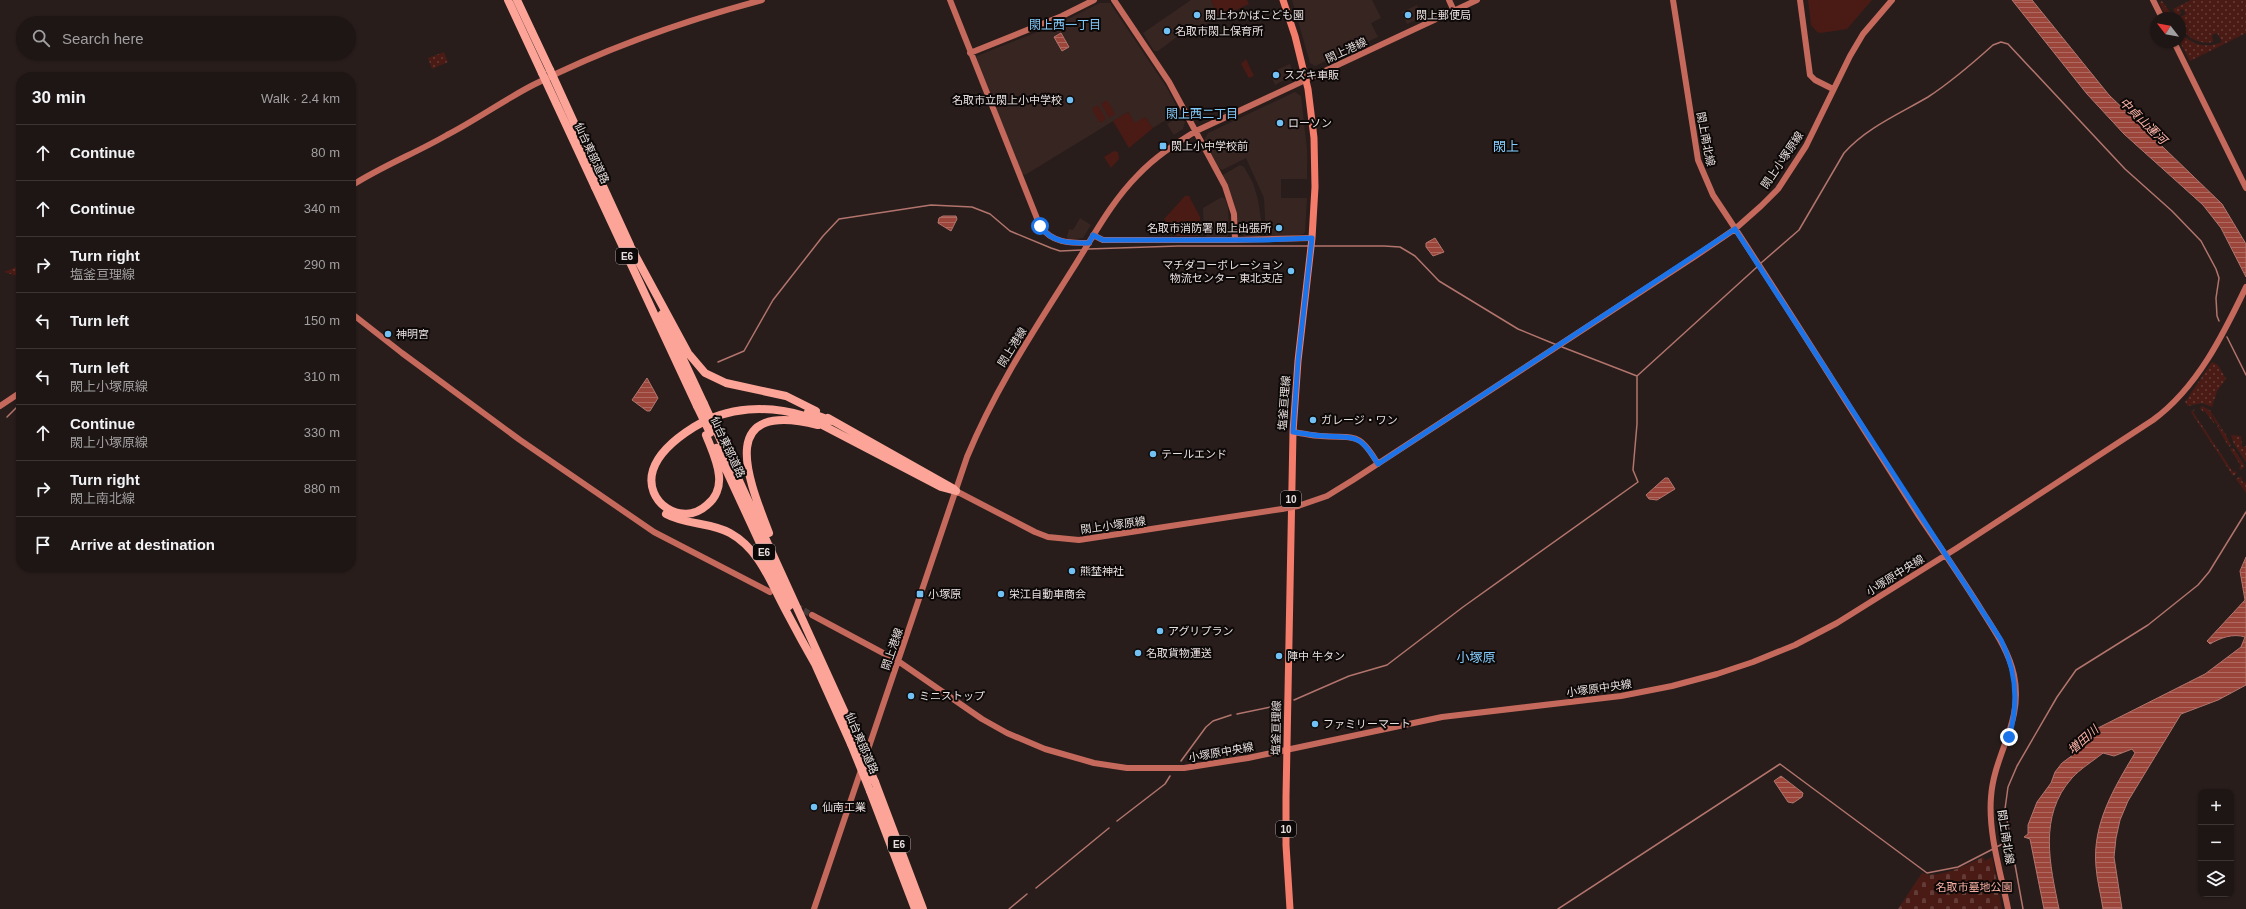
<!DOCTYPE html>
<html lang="en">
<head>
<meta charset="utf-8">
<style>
	:root { --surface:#1e1614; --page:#2b2322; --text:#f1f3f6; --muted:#a19fa0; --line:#3c3534 }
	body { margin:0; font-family:Arial,"Noto Sans JP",sans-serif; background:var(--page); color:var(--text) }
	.controls { position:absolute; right:12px; bottom:12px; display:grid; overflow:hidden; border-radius:8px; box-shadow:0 1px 3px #0004 }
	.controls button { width:36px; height:36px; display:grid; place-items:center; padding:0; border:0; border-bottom:1px solid var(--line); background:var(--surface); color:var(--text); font:20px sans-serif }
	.compass { position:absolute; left:2150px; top:12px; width:36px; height:36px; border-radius:50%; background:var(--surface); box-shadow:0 1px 3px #0004; rotate:301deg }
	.stop { position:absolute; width:12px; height:12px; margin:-9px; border:3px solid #1a73e8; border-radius:50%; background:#fff }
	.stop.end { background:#1a73e8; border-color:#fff; box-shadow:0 1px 4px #0008 }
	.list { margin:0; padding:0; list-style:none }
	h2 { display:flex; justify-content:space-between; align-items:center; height:52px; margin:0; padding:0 16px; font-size:17px }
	h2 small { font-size:13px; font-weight:400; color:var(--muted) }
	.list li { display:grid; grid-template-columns:26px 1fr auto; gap:12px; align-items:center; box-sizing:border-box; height:56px; padding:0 16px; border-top:1px solid var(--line) }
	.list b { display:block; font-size:15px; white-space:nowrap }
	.list p { margin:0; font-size:13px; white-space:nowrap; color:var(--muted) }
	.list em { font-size:13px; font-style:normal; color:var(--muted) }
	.icon { flex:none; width:22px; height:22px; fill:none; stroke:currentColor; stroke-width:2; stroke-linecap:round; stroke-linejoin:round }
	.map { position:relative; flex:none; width:2246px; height:909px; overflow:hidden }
	.search { position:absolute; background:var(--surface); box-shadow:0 1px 3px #0004; left:16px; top:16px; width:340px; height:44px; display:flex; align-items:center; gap:10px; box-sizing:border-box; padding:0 14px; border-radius:22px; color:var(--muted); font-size:15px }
	.panel { position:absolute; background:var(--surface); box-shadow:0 1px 3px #0004; left:16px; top:72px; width:340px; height:500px; border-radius:16px }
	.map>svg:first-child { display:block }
</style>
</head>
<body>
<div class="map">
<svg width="2246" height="909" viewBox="0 0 2246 909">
	<defs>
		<pattern id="grass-dots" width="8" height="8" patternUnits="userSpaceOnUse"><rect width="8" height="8" fill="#4a1b15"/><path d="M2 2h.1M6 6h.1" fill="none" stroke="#643c37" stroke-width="1.8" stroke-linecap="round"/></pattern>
		<pattern id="cemetery-stones" width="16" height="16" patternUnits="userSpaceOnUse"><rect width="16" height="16" fill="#4a1b15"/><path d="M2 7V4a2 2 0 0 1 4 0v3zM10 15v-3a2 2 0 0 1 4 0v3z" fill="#643c37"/></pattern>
		<pattern id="water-rules" width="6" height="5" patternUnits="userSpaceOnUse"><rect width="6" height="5" fill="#9c463b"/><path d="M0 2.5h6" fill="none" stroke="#ae6960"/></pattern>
	</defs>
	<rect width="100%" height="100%" fill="#281d1b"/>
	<path fill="#372522" d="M 1191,0 L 1211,0 L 1219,18 L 1177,37 L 1158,51 L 1154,51 L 1143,33 Z
		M 1292,0 L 1372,0 L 1381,18 L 1371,23 L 1378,37 L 1315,66 L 1310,63 Z
		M 1100,3 L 1110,3 L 1167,88 L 1178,109 L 1178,112 L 1153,128 L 1145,117 L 1135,124 L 1128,112 L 1025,175 L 1021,173 L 976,58 L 977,56 L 1062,22 Z
		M 1417,5 L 1422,17 L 1407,24 L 1402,12 Z
		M 1290,64 L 1294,75 L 1275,85 L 1270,73 Z
		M 1295,92 L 1301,96 L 1307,149 L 1307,179 L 1281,179 L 1281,198 L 1307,198 L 1305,232 L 1303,234 L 1292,236 L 1269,237 L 1266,235 L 1264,198 L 1246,158 L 1222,170 L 1219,168 L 1204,141 L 1208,133 Z
		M 1180,116 L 1185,122 L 1183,129 L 1174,135 L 1167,124 Z
		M 1240,165 L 1244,167 L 1253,183 L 1258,200 L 1261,219 L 1261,235 L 1258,238 L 1244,236 L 1237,229 L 1235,209 L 1222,177 L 1223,175 Z
		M 1222,197 L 1225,199 L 1228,207 L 1229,234 L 1227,237 L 1207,237 L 1204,234 L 1203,208 Z
		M 1080,218 L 1091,225 L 1083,238 L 1066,240 L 1069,229 L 1073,230 Z"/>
	<path fill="url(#grass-dots)" d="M 2191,0 L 2246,0 L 2246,33 L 2190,61 L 2180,42 L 2180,30 C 2189,45 2206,49 2222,42 L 2217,33 L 2212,35 L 2213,42 C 2202,45 2188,39 2183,29 C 2181,25 2180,20 2178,18 L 2186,14 L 2183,9 L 2180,10 L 2181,14 L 2177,16 L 2173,9 Z
		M 2162,1 L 2174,18 L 2167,18 L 2159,2 Z
		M 444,52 L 448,62 L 432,69 L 428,58 Z
		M 21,265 L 21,277 L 4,272 Z
		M 2212,362 L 2218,365 L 2226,379 L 2217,391 L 2212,407 L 2202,403 L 2188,406 L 2185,402 Z
		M 2202,406 L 2211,411 L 2214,424 L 2205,411 L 2203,412 L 2200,408 Z
		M 2195,409 L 2193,412 L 2233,472 L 2235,471 L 2237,473 L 2233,476 L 2191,412 Z
		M 2212,413 L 2224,432 L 2215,422 Z
		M 2216,425 L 2225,433 L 2231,445 L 2229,447 Z
		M 2231,435 L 2241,436 L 2242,447 L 2246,446 L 2246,462 L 2234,444 Z
		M 2233,448 L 2245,466 L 2241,470 L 2239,468 L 2241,466 L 2230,449 Z
		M 2241,476 L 2243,483 L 2246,481 L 2246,493 L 2236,479 Z"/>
	<path fill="url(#cemetery-stones)" d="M 1983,857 L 1985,861 L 1992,857 L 2002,909 L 1898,909 L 1922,873 C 1937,880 1969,864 1983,857 Z"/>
	<path fill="#4a1b15" d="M 1211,0 L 1247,0 L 1249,4 L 1219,18 Z
		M 1808,0 L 1872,0 L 1847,29 L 1821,33 L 1817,32 L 1811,25 Z
		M 1246,59 L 1254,76 L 1249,78 L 1241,64 Z
		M 1107,100 L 1115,114 L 1109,118 L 1101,104 Z
		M 1098,105 L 1106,119 L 1100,123 L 1092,109 Z
		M 1128,112 L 1135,123 L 1145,117 L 1153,128 L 1129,148 L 1113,121 Z
		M 1114,151 L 1118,152 L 1119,159 L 1111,168 L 1104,157 Z
		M 1185,196 L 1189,196 L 1200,217 L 1200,234 L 1198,236 L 1177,236 L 1175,234 L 1174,223 L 1166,222 L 1164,219 Z"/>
	<path fill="url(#water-rules)" stroke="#b2746c" d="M 2012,0 L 2032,0 L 2109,95 L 2222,204 L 2246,244 L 2246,277 L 2221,228 L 2203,205 L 2124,134 L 2087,94 Z
		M 1061,33 L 1069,47 L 1062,51 L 1054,37 Z
		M 943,216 L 956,216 L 957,219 L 951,231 L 938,223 L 939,218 Z
		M 1435,238 L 1444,252 L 1433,256 L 1426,247 L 1426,243 Z
		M 647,378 L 658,398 L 650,411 L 647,411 L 632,400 Z
		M 1665,478 L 1668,478 L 1675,489 L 1657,500 L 1649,499 L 1646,495 Z
		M 2246,557 L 2246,685 L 2218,700 L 2181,714 L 2128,801 L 2120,820 L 2116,838 L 2114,857 L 2122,909 L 2103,909 C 2101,895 2097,881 2096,867 C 2092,824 2114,788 2135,753 L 2132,749 L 2114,756 L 2103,753 C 2093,761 2080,769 2072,778 C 2038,816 2050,865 2059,909 L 2044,909 L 2030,839 L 2024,837 L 2028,834 L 2028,825 L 2037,802 L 2051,783 L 2055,772 L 2062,763 L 2077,752 L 2096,729 L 2205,674 L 2241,647 L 2245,637 C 2233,633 2220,638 2210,644 L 2207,641 L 2245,600 L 2240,571 Z
		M 1781,776 L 1803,793 L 1802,797 L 1793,803 L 1788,802 L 1774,781 Z"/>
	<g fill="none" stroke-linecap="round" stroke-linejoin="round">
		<path stroke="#b2746c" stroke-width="1.5" d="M 1314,246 L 1384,246 L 1400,247 L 1415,256 L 1439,281 L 1518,329 L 1557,345
			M 1088,249 L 1178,246 L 1308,246
			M 1761,263 L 1799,230 L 1844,153 C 1866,128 1899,114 1928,97 C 1951,82 1973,63 1993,45 L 2001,42 L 2008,44 L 2125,169 L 2172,211 L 2201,241 L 2216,269 L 2219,278 L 2216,298 L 2217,316 L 2219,321
			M 2227,337 L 2246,375
			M 1562,347 L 1637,376 L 1757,267
			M 718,362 L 744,351 L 773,300 L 823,236 L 839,219 L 931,205 L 972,207 L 990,214 L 1010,231 L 1051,248 L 1060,251 L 1082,250
			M 7,417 L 21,403
			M 1294,700 L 1349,676 L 1387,665 L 1463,607 L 1638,482 L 1633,470 L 1637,424 L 1637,376
			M 1237,714 L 1281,705
			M 1181,761 L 1206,727 L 1213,721 L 1231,715
			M 1117,821 L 1165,784 L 1170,776
			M 1996,847 L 2010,841
			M 1036,888 L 1109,828
			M 1009,909 L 1027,894
			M 1558,909 L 1780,764 L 1927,873 L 1958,867 L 1993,849
			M 2023,909 L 2005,809 L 2008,787 L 2017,766 L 2057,697 L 2076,670 L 2148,625 L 2198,585 L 2209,572 L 2246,512"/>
		<path stroke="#453a38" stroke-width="6" stroke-dasharray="6 3" stroke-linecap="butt" d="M 796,606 L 812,615"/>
		<path stroke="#c5695c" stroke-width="6" d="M 950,0 L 1040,226 C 1052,243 1069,243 1089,243
			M 1449,0 L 1454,11
			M 1673,0 L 1698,160 L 1713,195 C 1784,301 1850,409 1919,516 C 1941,548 1963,580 1984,614 C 1996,633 2009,652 2014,675 C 2024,722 1994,753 1991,797 C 1988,834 2001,873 2008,909
			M 1800,0 L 1810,75 L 1815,80 L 1833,89
			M 2153,0 L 2162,18
			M 2174,42 L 2246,188
			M 970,53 L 1062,16 L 1094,0
			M 351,186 C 382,166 416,153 447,135 C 476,120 504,100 533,85 C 606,48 683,21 762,0
			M 1093,235 L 1103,240 L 1235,240 L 1234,214 L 1225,186 L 1169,82 L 1114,0
			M 1235,240 L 1312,238
			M 351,313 L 402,353 L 520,440 L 654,532 L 770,592
			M 0,406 L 21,392
			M 1293,432 C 1302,433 1312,436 1321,436 C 1355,439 1358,430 1378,464
			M 956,491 L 1035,532 L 1048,537 L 1079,540 L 1282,509
			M 1298,506 L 1327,496 L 1353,480 L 1697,255 L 1735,229 L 1761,206 L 1778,189 L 1806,146 L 1850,56 L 1863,34 L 1892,0
			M 812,615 L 898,661 L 982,719 L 1007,733 L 1045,749 L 1094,763 L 1127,768 L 1184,768 L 1248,758 L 1442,717 L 1621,696 L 1672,686 L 1717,674 L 1753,662 L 1795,645 L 1837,623 L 1957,548 L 2153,420 C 2197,388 2223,335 2246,287
			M 814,909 L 967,457 C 995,389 1033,332 1072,270 C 1093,237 1111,202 1138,175 C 1155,157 1175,144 1196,131 L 1477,0"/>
		<path stroke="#f47c6b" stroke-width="7" d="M 1283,0 L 1295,36 L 1308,89 L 1314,138 L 1315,187 L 1312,238 L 1298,361 L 1293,432 L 1286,797 L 1286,845 L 1290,909"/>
		<path stroke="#fca497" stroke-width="8" d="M 508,0 L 542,73
			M 517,0 L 550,70
			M 602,184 L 630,245
			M 595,187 L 697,406
			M 628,242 L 688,353 L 705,373 L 726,383 L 786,396 L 816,411
			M 662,314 L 704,404
			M 808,412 L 832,421
			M 828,418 L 954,489
			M 716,430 L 855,735
			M 706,435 C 711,448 718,462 719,476 C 720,487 716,498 707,505 C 682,528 643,502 653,470 C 659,451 678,437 694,427 C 728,406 768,405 805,416 L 941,487 L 956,491
			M 716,448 L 789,606
			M 666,514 C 686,525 710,522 730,533 C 759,549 770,581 785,609 C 796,630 807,650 819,671
			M 769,533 C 747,476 716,400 818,425
			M 816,666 L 851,744
			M 875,782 L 923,909
			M 870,791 L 915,909"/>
		<path stroke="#c5695c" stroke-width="6" d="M 1282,509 L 1298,506"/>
		<path stroke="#fca497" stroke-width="8" d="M 550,70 L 602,184
			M 542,73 L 595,187
			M 704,404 L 716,430
			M 697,406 L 710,433
			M 855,735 L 875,782
			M 851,744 L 870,791"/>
	</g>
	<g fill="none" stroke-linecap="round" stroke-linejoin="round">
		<path stroke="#1a73e8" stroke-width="5" d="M 1040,226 C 1052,243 1069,243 1089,243 L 1093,235 L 1103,240 L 1264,240 L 1312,238 L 1298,361 L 1293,432 C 1303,433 1314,436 1324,436 C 1357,438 1360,434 1378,464 L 1735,229 L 2001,640 C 2017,672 2019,703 2009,737"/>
	</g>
	<g fill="#72c1f5" stroke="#0d0908" stroke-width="1.5">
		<circle cx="1197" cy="15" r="4"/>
		<circle cx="1408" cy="15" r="4"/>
		<circle cx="1167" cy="31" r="4"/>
		<circle cx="1276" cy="75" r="4"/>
		<circle cx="1070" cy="100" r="4"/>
		<circle cx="1280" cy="123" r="4"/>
		<rect x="1159" y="142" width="8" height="8" rx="2"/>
		<circle cx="1279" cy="228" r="4"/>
		<circle cx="1291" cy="271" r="4"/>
		<circle cx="388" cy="334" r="4"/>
		<circle cx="1313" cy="420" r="4"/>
		<circle cx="1153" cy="454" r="4"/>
		<circle cx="1072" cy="571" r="4"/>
		<rect x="916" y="590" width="8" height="8" rx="2"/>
		<circle cx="1001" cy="594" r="4"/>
		<circle cx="1160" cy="631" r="4"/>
		<circle cx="1138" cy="653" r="4"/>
		<circle cx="1279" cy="656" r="4"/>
		<circle cx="911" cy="696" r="4"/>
		<circle cx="1315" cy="724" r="4"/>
		<circle cx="814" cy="807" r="4"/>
	</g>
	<g text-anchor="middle" stroke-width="4" stroke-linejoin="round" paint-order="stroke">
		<g fill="#0d0908" stroke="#a69f9e" stroke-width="1">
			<rect x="616" y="248" width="22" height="16" rx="3"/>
			<rect x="1281" y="491" width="20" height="16" rx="3"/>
			<rect x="753" y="544" width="22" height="16" rx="3"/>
			<rect x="1276" y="821" width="20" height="16" rx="3"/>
			<rect x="888" y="836" width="22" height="16" rx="3"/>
		</g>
		<g font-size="10" font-weight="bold" fill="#e7dfde">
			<text x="627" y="260">E6</text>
			<text x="1291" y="503">10</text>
			<text x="764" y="556">E6</text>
			<text x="1286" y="833">10</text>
			<text x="899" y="848">E6</text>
		</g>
		<g font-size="11" fill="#e7dfde" stroke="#0d0908" text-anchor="start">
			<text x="1205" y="19">閖上わかばこども園</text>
			<text x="1416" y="19">閖上郵便局</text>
			<text x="1175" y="35">名取市閖上保育所</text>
			<text x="1284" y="79">スズキ車販</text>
			<text x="1062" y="104" text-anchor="end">名取市立閖上小中学校</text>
			<text x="1288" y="127">ローソン</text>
			<text x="1171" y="150">閖上小中学校前</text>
			<text x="1271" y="232" text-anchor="end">名取市消防署 閖上出張所</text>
			<text x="1283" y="269" text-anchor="end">マチダコーポレーション<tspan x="1283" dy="13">物流センター 東北支店</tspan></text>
			<text x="396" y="338">神明宮</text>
			<text x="1321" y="424">ガレージ・ワン</text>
			<text x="1161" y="458">テールエンド</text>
			<text x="1080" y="575">熊埜神社</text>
			<text x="928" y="598">小塚原</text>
			<text x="1009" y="598">栄江自動車商会</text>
			<text x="1168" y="635">アグリプラン</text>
			<text x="1146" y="657">名取貨物運送</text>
			<text x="1287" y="660">陣中 牛タン</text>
			<text x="919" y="700">ミニストップ</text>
			<text x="1323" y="728">ファミリーマート</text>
			<text x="822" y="811">仙南工業</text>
		</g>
		<g font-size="11" fill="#e7dfde" stroke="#0d0908">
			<text transform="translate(1346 50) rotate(-25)" y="4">閖上港線</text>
			<text transform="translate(1706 139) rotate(79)" y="4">閖上南北線</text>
			<text transform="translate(592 153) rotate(65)" y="4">仙台東部道路</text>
			<text transform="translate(1782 160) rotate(-56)" y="4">閖上小塚原線</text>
			<text transform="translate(1012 347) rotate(-58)" y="4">閖上港線</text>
			<text transform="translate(1284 403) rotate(-86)" y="4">塩釜亘理線</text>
			<text transform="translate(728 447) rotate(65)" y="4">仙台東部道路</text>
			<text transform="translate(1113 525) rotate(-8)" y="4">閖上小塚原線</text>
			<text transform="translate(1895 575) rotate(-32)" y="4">小塚原中央線</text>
			<text transform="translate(892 649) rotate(-71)" y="4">閖上港線</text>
			<text transform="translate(1599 688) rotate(-8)" y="4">小塚原中央線</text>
			<text transform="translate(1276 728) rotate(-89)" y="4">塩釜亘理線</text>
			<text transform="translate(862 743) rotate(67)" y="4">仙台東部道路</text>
			<text transform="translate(1221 752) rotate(-10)" y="4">小塚原中央線</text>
			<text transform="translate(2006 837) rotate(81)" y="4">閖上南北線</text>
		</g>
		<g font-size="11" fill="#f6ada1" stroke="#0d0908">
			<text x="1974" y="891">名取市墓地公園</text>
		</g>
		<g font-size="12" fill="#83cbfc" stroke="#0d0908">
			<text x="1065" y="29">閖上西一丁目</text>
			<text x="1202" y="118">閖上西二丁目</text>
		</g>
		<g font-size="12" font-style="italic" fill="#fdb3a8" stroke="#0d0908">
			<text transform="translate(2143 121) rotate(44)" y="4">中貞山運河</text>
			<text transform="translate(2083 740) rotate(-42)" y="4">増田川</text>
		</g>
		<g font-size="13" fill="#83cbfc" stroke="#0d0908">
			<text x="1506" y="151">閖上</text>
			<text x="1476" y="662">小塚原</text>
		</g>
	</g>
</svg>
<div class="controls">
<button>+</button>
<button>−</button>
<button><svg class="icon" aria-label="layers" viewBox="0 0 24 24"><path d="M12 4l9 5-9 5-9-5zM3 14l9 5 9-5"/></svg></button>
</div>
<svg class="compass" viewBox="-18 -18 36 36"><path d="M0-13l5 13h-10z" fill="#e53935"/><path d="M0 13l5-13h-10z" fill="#a19fa0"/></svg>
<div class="stop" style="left:1040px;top:226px"></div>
<div class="stop end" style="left:2009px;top:737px"></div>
<div class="search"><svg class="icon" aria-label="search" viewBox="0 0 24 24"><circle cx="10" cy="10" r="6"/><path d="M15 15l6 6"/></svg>Search here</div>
<section class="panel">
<h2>30 min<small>Walk · 2.4 km</small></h2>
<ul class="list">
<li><svg class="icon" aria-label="ahead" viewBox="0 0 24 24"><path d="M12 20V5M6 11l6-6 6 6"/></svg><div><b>Continue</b></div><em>80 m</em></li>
<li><svg class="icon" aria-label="ahead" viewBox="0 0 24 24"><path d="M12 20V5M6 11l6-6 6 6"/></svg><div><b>Continue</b></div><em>340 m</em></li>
<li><svg class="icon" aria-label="right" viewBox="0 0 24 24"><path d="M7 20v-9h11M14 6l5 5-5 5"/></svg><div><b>Turn right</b><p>塩釜亘理線</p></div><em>290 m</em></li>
<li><svg class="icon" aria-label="left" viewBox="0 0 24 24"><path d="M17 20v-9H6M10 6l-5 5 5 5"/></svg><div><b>Turn left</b></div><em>150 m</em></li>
<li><svg class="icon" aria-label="left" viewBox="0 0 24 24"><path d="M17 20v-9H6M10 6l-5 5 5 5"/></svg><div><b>Turn left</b><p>閖上小塚原線</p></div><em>310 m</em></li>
<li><svg class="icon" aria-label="ahead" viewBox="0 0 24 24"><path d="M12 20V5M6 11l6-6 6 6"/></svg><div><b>Continue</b><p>閖上小塚原線</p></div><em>330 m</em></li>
<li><svg class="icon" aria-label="right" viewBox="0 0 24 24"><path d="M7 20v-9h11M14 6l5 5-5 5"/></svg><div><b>Turn right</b><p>閖上南北線</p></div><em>880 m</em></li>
<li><svg class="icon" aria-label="arrive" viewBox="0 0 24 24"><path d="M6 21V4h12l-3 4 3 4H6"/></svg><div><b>Arrive at destination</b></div></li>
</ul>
</section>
</div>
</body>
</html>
